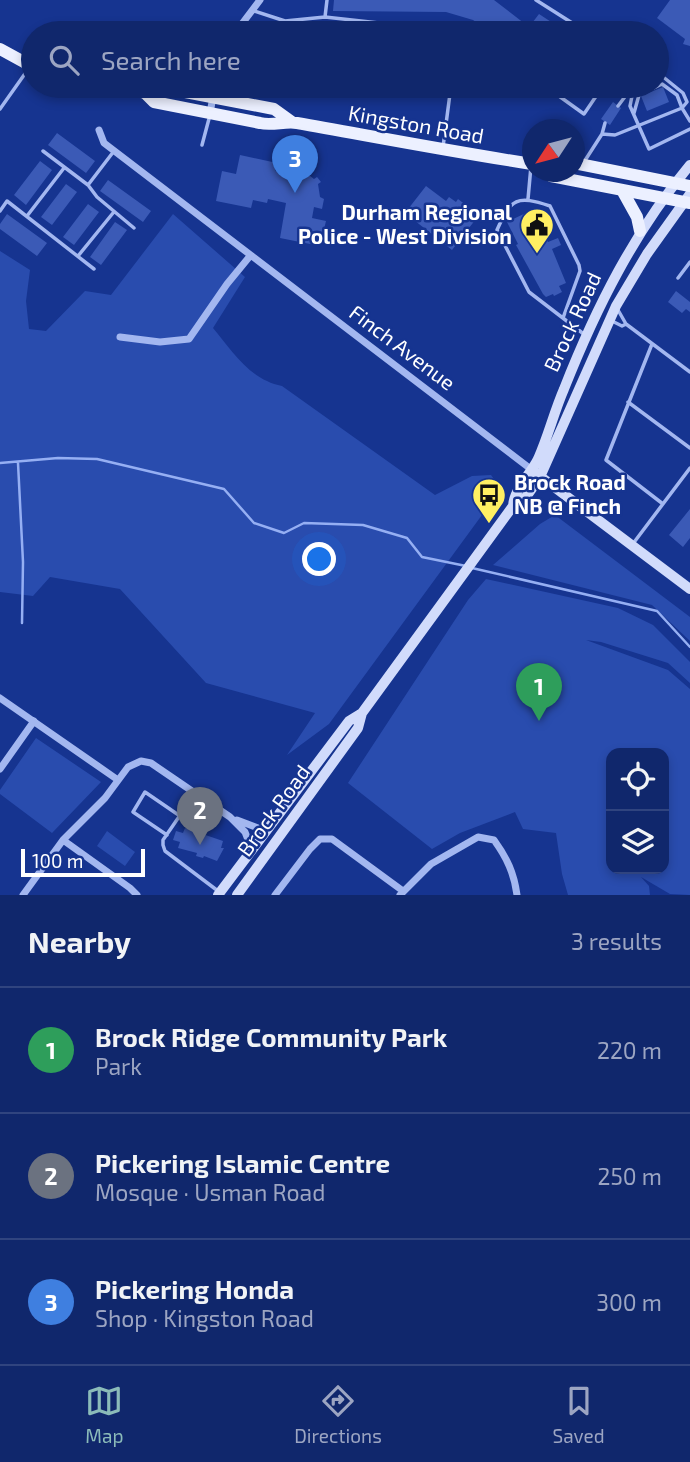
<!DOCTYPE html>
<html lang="en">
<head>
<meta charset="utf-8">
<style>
	:root { --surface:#10276c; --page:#1e3374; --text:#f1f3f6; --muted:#9ca5c2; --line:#30447f; --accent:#8bbbb9 }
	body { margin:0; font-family:"Exo 2",sans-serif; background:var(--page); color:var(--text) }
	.controls { position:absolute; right:21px; bottom:21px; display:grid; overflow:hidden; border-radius:14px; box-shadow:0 4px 10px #0003 }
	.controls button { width:63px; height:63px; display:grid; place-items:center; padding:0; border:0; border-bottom:2px solid var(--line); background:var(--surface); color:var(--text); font:35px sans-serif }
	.compass { position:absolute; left:522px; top:119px; width:63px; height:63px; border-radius:50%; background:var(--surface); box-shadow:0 4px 10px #0003; rotate:234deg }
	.scale { position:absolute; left:21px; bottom:18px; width:124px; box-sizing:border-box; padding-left:7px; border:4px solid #fff; border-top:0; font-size:19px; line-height:24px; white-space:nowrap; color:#fff; -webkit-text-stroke:5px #163490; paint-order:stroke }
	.you { position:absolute; left:320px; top:560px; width:24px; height:24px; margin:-18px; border:5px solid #fff; border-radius:50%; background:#1a73e8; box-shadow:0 0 0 10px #1a73e833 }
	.badge { display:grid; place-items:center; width:46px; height:46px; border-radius:50%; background:var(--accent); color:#fff; font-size:23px; font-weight:700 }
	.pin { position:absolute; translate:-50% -58px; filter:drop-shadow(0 2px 4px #0008) }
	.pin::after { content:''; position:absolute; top:37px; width:24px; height:21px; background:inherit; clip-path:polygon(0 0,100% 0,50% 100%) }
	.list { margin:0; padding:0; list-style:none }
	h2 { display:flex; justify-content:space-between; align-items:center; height:91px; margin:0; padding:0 28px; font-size:30px }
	h2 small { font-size:23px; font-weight:400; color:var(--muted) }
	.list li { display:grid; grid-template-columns:46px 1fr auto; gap:21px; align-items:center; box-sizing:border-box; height:126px; padding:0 28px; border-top:2px solid var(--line) }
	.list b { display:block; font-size:26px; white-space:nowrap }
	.list p { margin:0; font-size:23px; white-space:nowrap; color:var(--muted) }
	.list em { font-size:23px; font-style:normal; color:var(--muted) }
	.icon { flex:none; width:38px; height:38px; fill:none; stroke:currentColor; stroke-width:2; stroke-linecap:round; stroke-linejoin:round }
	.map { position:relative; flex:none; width:690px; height:895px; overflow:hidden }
	.search { position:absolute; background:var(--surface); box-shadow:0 4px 10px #0003; left:21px; right:21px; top:21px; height:77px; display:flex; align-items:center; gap:18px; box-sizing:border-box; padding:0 24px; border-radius:38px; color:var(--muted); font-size:26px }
	.sheet { height:469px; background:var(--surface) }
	nav { display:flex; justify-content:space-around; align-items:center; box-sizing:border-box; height:98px; border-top:2px solid var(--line); background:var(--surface); font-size:19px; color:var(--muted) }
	nav a { display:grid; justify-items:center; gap:4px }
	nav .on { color:var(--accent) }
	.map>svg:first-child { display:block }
</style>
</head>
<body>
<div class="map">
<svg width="690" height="895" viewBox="0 0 690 895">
	<rect width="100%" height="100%" fill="#163490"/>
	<path fill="#294cae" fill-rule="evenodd" d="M 173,214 L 245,277 L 213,328 C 232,351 250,380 282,386 L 435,495 L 472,476 L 491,475 L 501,489 L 329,724 L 287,755 L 315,713 L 206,683 L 120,589 L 50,577 L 33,596 L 0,592 L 0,251 L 30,270 L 26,301 L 29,329 L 46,331 L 85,291 L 111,295 Z
		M 555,515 L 690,617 L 690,641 L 652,605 L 493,565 L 540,524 Z
		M 486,579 L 618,608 L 653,625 L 690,662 L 690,683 L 668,663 L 601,642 L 586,640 L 668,670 L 690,689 L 690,895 L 670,894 L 641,877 L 649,886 L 650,895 L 568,895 L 562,874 L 556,833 L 523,829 L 515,812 L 460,833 L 432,849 L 348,783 L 468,600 ZM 611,753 L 664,753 L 664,869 L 611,869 Z
		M 36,738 L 101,782 L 52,833 L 0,794 L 0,790 Z
		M 107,831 L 135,852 L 125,866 L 97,846 Z"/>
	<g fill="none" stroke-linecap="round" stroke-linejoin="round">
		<path stroke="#95aff3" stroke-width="2.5" d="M 0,463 L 58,458 L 97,459 L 224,489 L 254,523 L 284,533 L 304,523 L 363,525 L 407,538 L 422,557 L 466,566
			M 18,463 L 23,562 L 22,623
			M 472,568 L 657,611 L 690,647"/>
	</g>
	<path fill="#3b5ab6" d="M 334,0 L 494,0 L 529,27 L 539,14 L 568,33 L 492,33 L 473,20 L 446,12 L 333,11 Z
		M 670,0 L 690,0 L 690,46 L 683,44 L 685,39 L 657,18 Z
		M 560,86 L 593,86 L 587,94 L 576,97 Z
		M 663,87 L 669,102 L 647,111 L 641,96 Z
		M 613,102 L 621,108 L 610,125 L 601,119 Z
		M 57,133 L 95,161 L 86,173 L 48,145 Z
		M 240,155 L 277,163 L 275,171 L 291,174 L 293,164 L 304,166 L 305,172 L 314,179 L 317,177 L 321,182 L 318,184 L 320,197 L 324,199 L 322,209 L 314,207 L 312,218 L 326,221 L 320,246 L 280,238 L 286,203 L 268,199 L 267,203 L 253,200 L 251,208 L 216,201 L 222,171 L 236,174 Z
		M 40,161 L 52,170 L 26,205 L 14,195 Z
		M 108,180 L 151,211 L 143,222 L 100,191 Z
		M 66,184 L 77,192 L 52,225 L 41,217 Z
		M 426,186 L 446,201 L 449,197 L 456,202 L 458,199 L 479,215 L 452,250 L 405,213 Z
		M 88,204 L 99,212 L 74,245 L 63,237 Z
		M 530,211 L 548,242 L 558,238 L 561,245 L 552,249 L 566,283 L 559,286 L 562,292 L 554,296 L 553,294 L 546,297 L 543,294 L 516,245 L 518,244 L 507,222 Z
		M 7,214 L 47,243 L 37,256 L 0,229 L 0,224 Z
		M 115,222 L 127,230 L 101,265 L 90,257 Z
		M 676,291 L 690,302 L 690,312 L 686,309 L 682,313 L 668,302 Z
		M 690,509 L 690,538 L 683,547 L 669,535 Z
		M 185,828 L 223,841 L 221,848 L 224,848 L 217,861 L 204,856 L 203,858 L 196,856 L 197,853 L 178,848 L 180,842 L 173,840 L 176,831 L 183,833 Z"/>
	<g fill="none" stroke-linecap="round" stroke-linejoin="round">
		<path stroke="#a3b7f0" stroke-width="3.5" d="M 536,0 L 588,33
			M 254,11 L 285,21 L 325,17 L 469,33
			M 325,17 L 327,0
			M 657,72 L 683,93 L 687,102 L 682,108
			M 545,86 L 584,114 L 603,86
			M 634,86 L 630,106 L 649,149 L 690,129
			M 618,106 L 633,86
			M 0,109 L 29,68
			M 634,113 L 639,95 L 662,84 L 677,95 L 682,108
			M 602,134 L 605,123
			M 202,145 L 210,115
			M 443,147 L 451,86
			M 43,151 L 88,185 L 97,197 L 134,228
			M 584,162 L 602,134 L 615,135 L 682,108 L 690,121
			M 88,185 L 114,151
			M 528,199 L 531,166
			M 0,211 L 7,201 L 94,269
			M 27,216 L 64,168
			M 78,256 L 113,213
			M 678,278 L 690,262
			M 618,310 L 626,324 L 690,372
			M 563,318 L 580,271 L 579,265 L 550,206 C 517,195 511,198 497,230 L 529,292 L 585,335
			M 612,321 L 622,326 L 626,324
			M 652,344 L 606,460 L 663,504
			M 628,402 L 690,448
			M 632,545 L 690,468
			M 194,795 L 163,840 L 163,845 L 165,851 L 218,891
			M 167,835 L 133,812 L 145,792 L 180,816"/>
		<path stroke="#a3b7f0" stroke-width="7" d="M 235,33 L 260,0
			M 210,113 L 215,86
			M 99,130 L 104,143 L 532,470
			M 120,337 L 160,342 L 189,339 L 227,284 L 250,256
			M 0,698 L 118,780
			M 0,769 L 34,721
			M 237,820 L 266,831
			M 63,840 L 130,888 L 137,895
			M 23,895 L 63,840 L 105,798 L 128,767 L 141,761 L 151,763 L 230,817 L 245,832 L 252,850
			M 275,895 L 310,849 L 320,839 L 332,839 L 403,891
			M 400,895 L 431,864 L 478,837 L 494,840 C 507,858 514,873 517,895"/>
		<path stroke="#d1dbfb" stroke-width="10" d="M 537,474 L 690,589
			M 513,506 L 521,504 L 540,477 L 616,306 L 647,254 L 690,194
			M 218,895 L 349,721 L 362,713
			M 237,895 L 358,728 L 362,713 L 513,506 C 514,489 530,475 538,459 C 548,437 554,412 564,389 C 596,308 634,232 690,165"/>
		<path stroke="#ecf0ff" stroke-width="12" d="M 0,49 L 33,67
			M 115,86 L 145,93 L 154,102 L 260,123 C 272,126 285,121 297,123 C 376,137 454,152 532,164
			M 145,93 L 154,86 L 274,109 L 292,122
			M 574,163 L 690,186
			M 546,172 L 551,176 L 690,203
			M 622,190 L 637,217 L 640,231"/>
	</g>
	<defs>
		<g id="civic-pin" transform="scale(1.75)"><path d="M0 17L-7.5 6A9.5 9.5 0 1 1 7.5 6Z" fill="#ffef62" stroke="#163490"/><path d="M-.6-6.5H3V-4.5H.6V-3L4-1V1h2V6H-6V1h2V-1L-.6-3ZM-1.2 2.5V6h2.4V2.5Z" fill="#111"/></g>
		<g id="bus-pin" transform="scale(1.75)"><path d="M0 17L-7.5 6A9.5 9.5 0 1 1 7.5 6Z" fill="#ffef62" stroke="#163490"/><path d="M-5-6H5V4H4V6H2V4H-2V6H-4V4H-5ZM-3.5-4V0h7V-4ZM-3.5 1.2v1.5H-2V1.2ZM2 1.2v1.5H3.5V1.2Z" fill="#111"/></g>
	</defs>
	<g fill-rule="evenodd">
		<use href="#civic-pin" x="537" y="225"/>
		<use href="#bus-pin" x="489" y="495"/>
	</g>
	<g text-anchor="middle" stroke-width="5" stroke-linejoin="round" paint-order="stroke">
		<g font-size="21" fill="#fff" stroke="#163490">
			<text transform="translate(416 125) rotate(10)" y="7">Kingston Road</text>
			<text transform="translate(573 322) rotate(-65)" y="7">Brock Road</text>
			<text transform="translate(402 348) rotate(37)" y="7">Finch Avenue</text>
			<text transform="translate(274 811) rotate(-54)" y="7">Brock Road</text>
		</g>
		<g font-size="21" font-weight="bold" fill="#fff" stroke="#163490" text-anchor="end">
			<text x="512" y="220">Durham Regional<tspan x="512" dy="24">Police - West Division</tspan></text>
			<text x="514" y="490" text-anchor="start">Brock Road<tspan x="514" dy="24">NB @ Finch</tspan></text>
		</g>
	</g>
</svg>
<div class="controls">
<button><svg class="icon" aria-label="locate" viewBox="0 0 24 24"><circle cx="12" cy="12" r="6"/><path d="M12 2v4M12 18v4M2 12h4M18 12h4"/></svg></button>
<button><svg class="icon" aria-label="layers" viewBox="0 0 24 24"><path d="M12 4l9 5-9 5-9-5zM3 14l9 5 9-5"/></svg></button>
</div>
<svg class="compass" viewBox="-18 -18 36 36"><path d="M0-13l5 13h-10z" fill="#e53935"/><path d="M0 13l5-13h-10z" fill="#9ca5c2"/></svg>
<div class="scale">100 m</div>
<div class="you"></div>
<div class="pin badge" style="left:539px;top:721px;background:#2e9e5b">1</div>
<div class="pin badge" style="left:200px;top:845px;background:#6b7280">2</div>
<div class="pin badge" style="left:295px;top:193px;background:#3f7fe0">3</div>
<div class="search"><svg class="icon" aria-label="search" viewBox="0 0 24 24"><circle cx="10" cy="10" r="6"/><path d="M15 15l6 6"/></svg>Search here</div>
</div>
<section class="sheet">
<h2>Nearby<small>3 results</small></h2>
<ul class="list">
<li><span class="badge" style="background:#2e9e5b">1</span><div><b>Brock Ridge Community Park</b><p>Park</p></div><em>220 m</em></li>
<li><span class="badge" style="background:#6b7280">2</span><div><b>Pickering Islamic Centre</b><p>Mosque · Usman Road</p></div><em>250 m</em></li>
<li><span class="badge" style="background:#3f7fe0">3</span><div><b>Pickering Honda</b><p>Shop · Kingston Road</p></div><em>300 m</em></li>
</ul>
</section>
<nav>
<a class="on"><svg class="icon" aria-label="map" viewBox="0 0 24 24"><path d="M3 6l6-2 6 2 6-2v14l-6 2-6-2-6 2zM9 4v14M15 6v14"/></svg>Map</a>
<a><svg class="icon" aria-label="directions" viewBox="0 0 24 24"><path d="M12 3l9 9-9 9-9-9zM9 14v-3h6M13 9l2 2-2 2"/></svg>Directions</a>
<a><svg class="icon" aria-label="saved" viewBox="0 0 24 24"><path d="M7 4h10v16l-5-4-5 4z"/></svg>Saved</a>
</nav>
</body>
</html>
